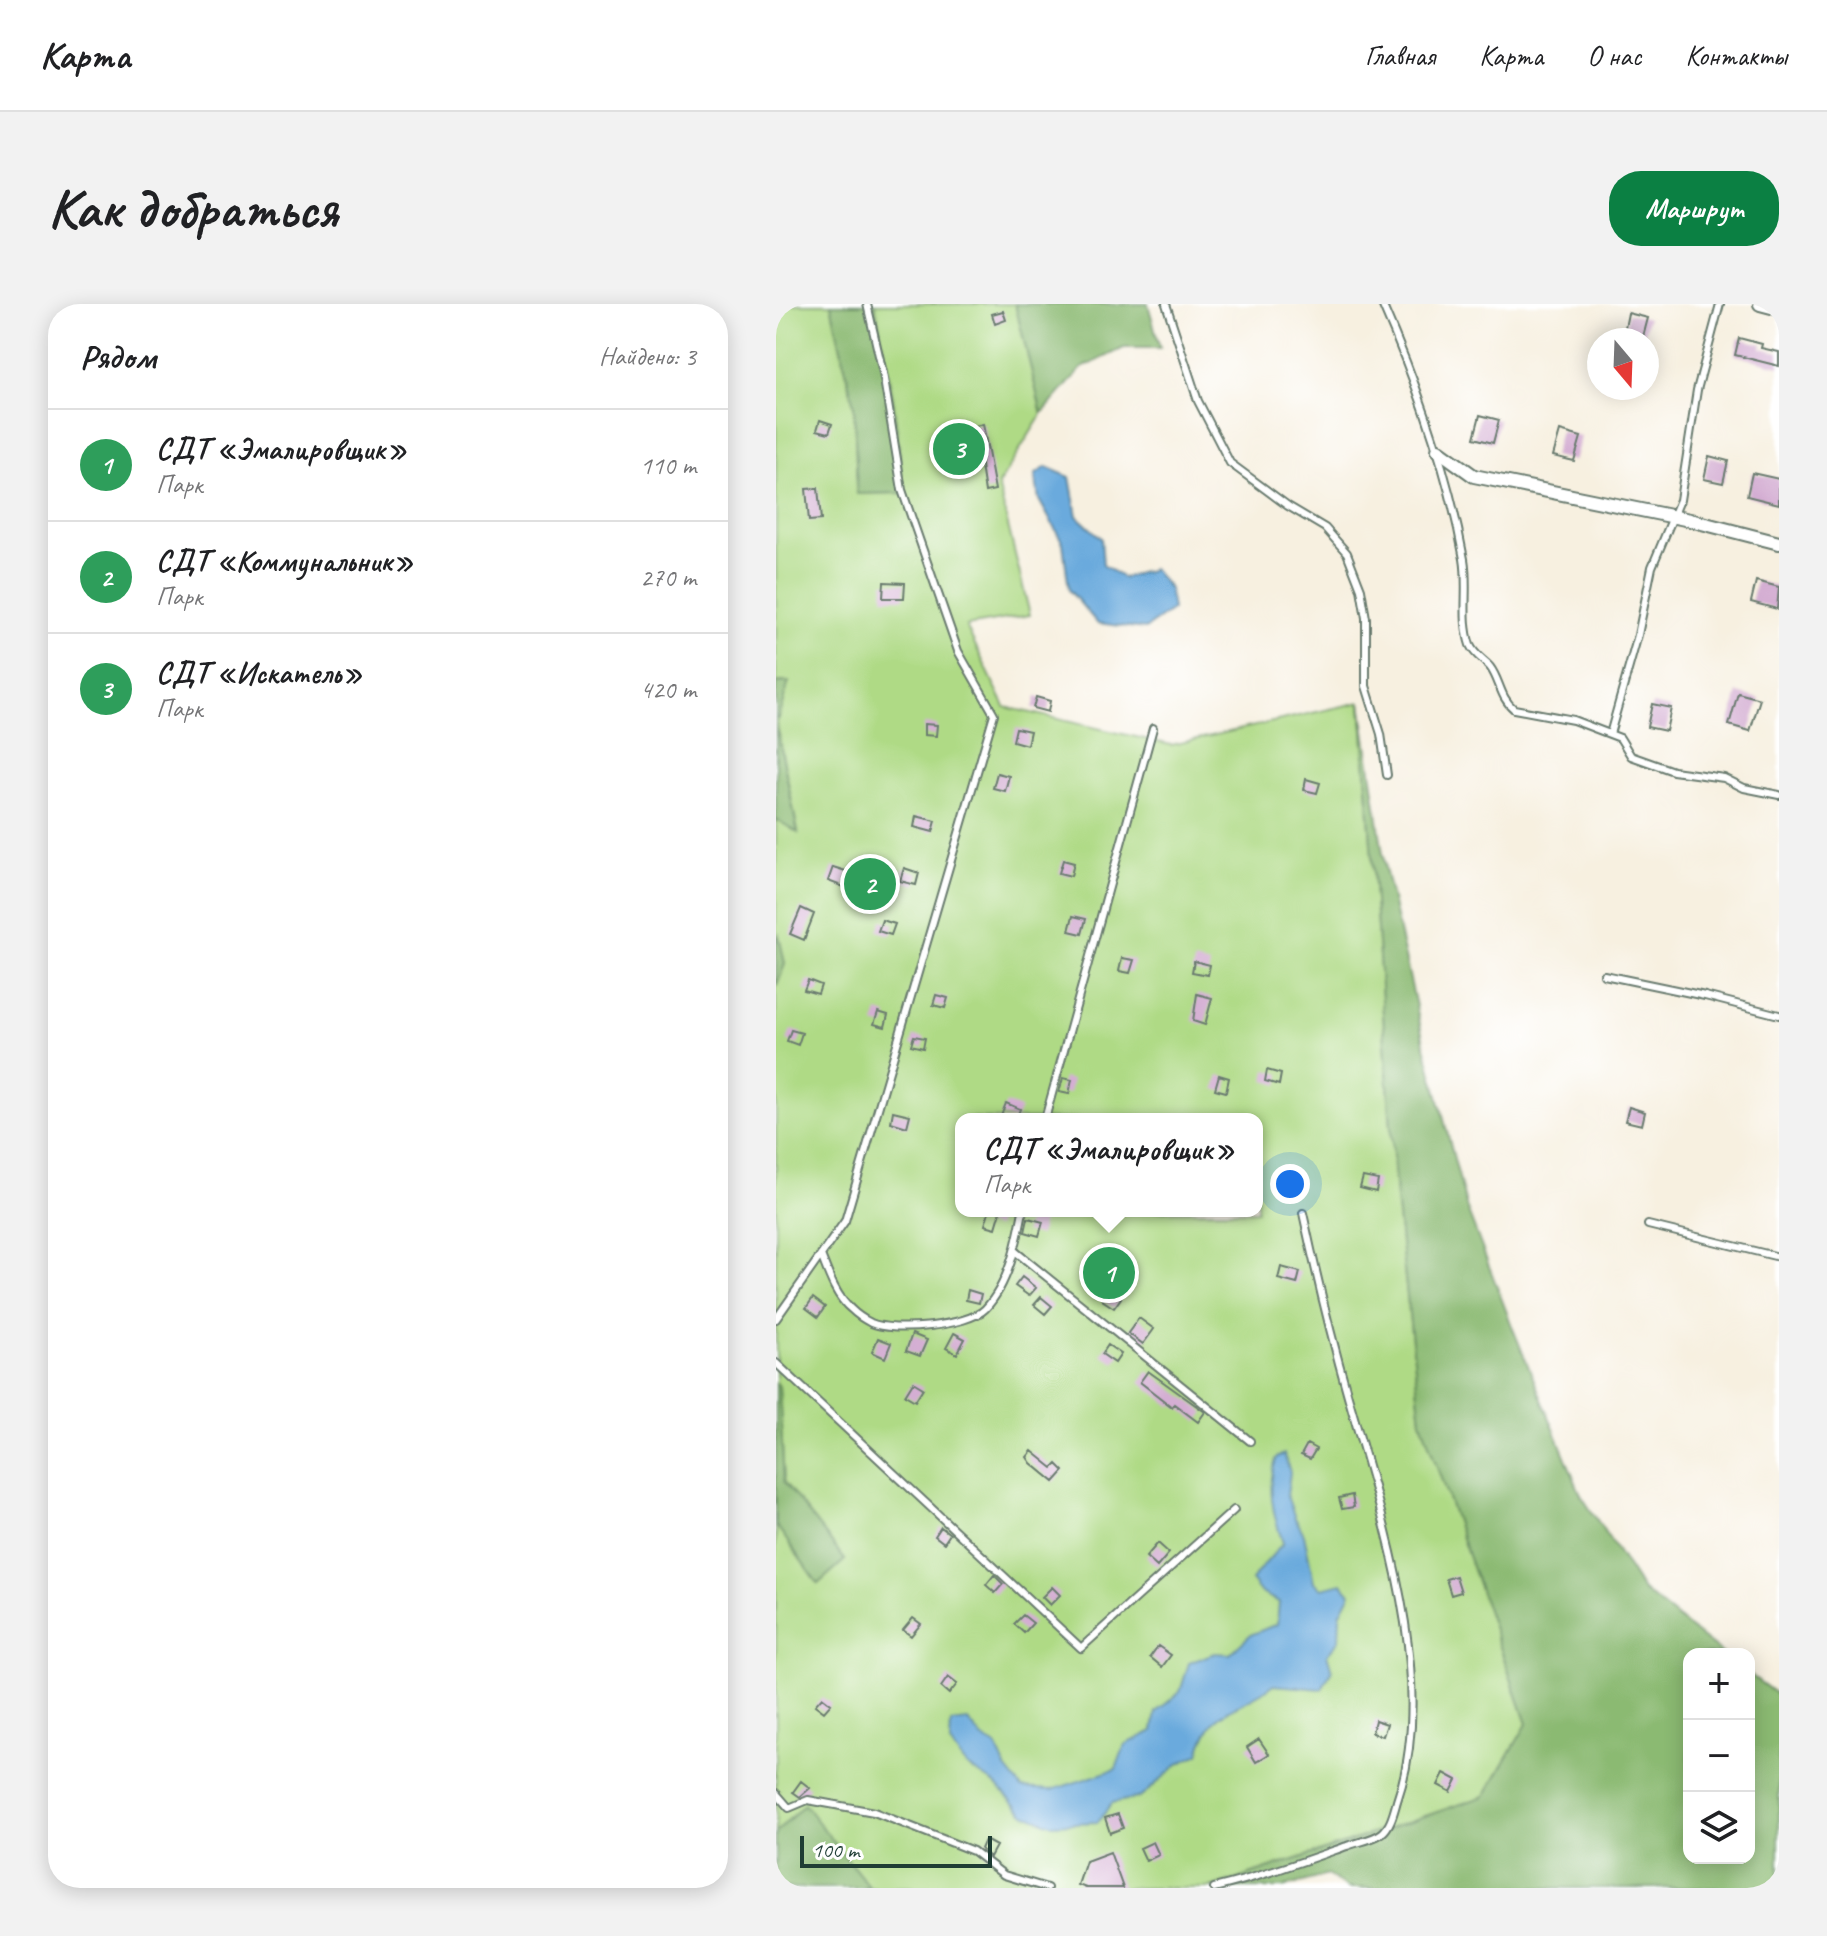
<!DOCTYPE html>
<html lang="ru">
<head>
<meta charset="utf-8">
<style>
	:root { --surface:#fff; --page:#f2f2f2; --text:#202124; --muted:#757577; --line:#e0e0e0; --accent:#0b8043 }
	body { margin:0; font-family:Caveat,sans-serif; background:var(--page); color:var(--text) }
	.controls { position:absolute; right:24px; bottom:24px; display:grid; overflow:hidden; border-radius:16px; box-shadow:0 4px 20px #0003 }
	.controls button { width:72px; height:72px; display:grid; place-items:center; padding:0; border:0; border-bottom:2px solid var(--line); background:var(--surface); color:var(--text); font:40px sans-serif }
	.compass { position:absolute; left:811px; top:24px; width:72px; height:72px; border-radius:50%; background:var(--surface); box-shadow:0 4px 20px #0003; rotate:161deg }
	.scale { position:absolute; left:24px; bottom:20px; width:192px; box-sizing:border-box; padding-left:8px; border:4px solid #1f3d34; border-top:0; font-size:22px; line-height:28px; white-space:nowrap; color:#1f3d34; -webkit-text-stroke:6px #fff; paint-order:stroke }
	.you { position:absolute; left:514px; top:880px; width:28px; height:28px; margin:-20px; border:6px solid #fff; border-radius:50%; background:#1a73e8; box-shadow:0 0 0 12px #1a73e833 }
	.badge { display:grid; place-items:center; width:52px; height:52px; border-radius:50%; background:var(--accent); color:#fff; font-size:26px; font-weight:700 }
	.pin { position:absolute; translate:-50% -50%; border:4px solid #fff; box-shadow:0 2px 8px #0006 }
	.popup { position:absolute; left:179px; top:809px; width:308px; height:104px; box-sizing:border-box; display:grid; place-content:center; border-radius:16px; background:var(--surface); filter:drop-shadow(0 2px 6px #0005); font-size:26px; white-space:nowrap; color:var(--muted) }
	.popup b { font-size:30px; color:var(--text) }
	.popup::after { content:''; position:absolute; left:50%; top:100%; margin-left:-16px; border:16px solid transparent; border-top-color:var(--surface) }
	.list { margin:0; padding:0; list-style:none }
	h2 { display:flex; justify-content:space-between; align-items:center; height:104px; margin:0; padding:0 32px; font-size:34px }
	h2 small { font-size:26px; font-weight:400; color:var(--muted) }
	.list li { display:grid; grid-template-columns:52px 1fr auto; gap:24px; align-items:center; box-sizing:border-box; height:112px; padding:0 32px; border-top:2px solid var(--line) }
	.list b { display:block; font-size:30px; white-space:nowrap }
	.list p { margin:0; font-size:26px; white-space:nowrap; color:var(--muted) }
	.list em { font-size:26px; font-style:normal; color:var(--muted) }
	.icon { flex:none; width:44px; height:44px; fill:none; stroke:currentColor; stroke-width:2; stroke-linecap:round; stroke-linejoin:round }
	.map { position:relative; flex:none; width:1003px; height:1584px; overflow:hidden; border-radius:32px }
	header { display:flex; align-items:center; gap:48px; box-sizing:border-box; height:112px; padding:0 40px; background:var(--surface); border-bottom:2px solid var(--line) }
	header strong { font-size:38px }
	nav { display:flex; gap:44px; margin-inline-start:auto; font-size:28px }
	.intro { display:flex; align-items:center; justify-content:space-between; box-sizing:border-box; height:192px; padding:0 48px }
	h1 { margin:0; font-size:56px }
	.button { padding:20px 36px; border-radius:32px; background:var(--accent); color:#fff; font-size:28px; font-weight:700 }
	main { display:flex; gap:48px; padding:0 48px }
	aside { flex:1; background:var(--surface); border-radius:32px; box-shadow:0 4px 20px #0003 }
	.map>svg:first-child { display:block }
</style>
</head>
<body>
<header>
<strong>Карта</strong>
<nav><a>Главная</a><a>Карта</a><a>О нас</a><a>Контакты</a></nav>
</header>
<div class="intro"><h1>Как добраться</h1><a class="button">Маршрут</a></div>
<main>
<aside>
<h2>Рядом<small>Найдено: 3</small></h2>
<ul class="list">
<li><span class="badge" style="background:#2e9e5b">1</span><div><b>СДТ «Эмалировщик»</b><p>Парк</p></div><em>110 m</em></li>
<li><span class="badge" style="background:#2e9e5b">2</span><div><b>СДТ «Коммунальник»</b><p>Парк</p></div><em>270 m</em></li>
<li><span class="badge" style="background:#2e9e5b">3</span><div><b>СДТ «Искатель»</b><p>Парк</p></div><em>420 m</em></li>
</ul>
</aside>
<div class="map">
<svg width="1003" height="1584" viewBox="0 0 1003 1584">
	<rect width="100%" height="100%" fill="#fff"/>
	<filter id="ink" filterUnits="userSpaceOnUse"><feTurbulence type="fractalNoise" baseFrequency=".0125" numOctaves="2"/><feDisplacementMap in="SourceGraphic" scale="16" xChannelSelector="R" yChannelSelector="G"/><feConvolveMatrix kernelMatrix="1 2 1 2 8 2 1 2 1" color-interpolation-filters="sRGB"/></filter>
	<filter id="wash" filterUnits="userSpaceOnUse"><feTurbulence type="fractalNoise" baseFrequency=".006" numOctaves="4" result="noise"/><feDisplacementMap in="SourceGraphic" scale="32" xChannelSelector="R" yChannelSelector="G"/><feGaussianBlur stdDeviation="1.8" result="paint"/><feColorMatrix in="noise" values="0 0 0 0 0 0 0 0 0 0 0 0 0 0 0 0 0 1.4 0 .05"/><feComposite in="paint" operator="in"/></filter>
	<g filter="url(#wash)">
		<rect width="100%" height="100%" fill="#f7f0e0"/>
		<path fill="#afda85" stroke="#678c5c" stroke-width="2" fill-rule="evenodd" d="M 0,0 L 55,0 L 78,102 L 81,190 L 128,189 L 117,95 L 99,0 L 239,0 L 266,110 L 222,181 L 254,311 L 190,322 L 229,403 L 395,441 L 585,398 L 620,894 L 645,1117 L 751,1420 L 709,1492 L 435,1584 L 94,1584 L 28,1501 L 0,1529 L 0,1221 L 42,1280 L 69,1256 L 8,1178 L 3,1082 L 0,1080 L 0,683 L 9,660 L 2,633 L 0,640 L 0,515 L 22,527 L 0,420 L 12,378 L 0,378 ZM 185,815 L 481,815 L 481,907 L 185,907 Z"/>
		<path fill="#8bba72" stroke="#557c53" stroke-width="2" d="M 55,0 L 99,0 L 117,95 L 128,189 L 81,190 L 78,102 Z
			M 239,0 L 372,0 L 384,44 L 348,44 L 306,64 L 266,110 Z
			M 13,378 L 0,420 L 22,529 L 0,515 L 0,379 Z
			M 585,398 L 609,564 L 648,738 L 691,905 L 738,1027 L 805,1191 L 867,1287 L 947,1350 L 913,1350 L 913,1554 L 973,1554 L 973,1370 L 1003,1392 L 1003,1584 L 572,1584 L 551,1571 L 506,1584 L 435,1584 L 709,1492 L 751,1420 L 645,1117 L 620,894 Z
			M 3,631 L 9,660 L 0,683 L 0,640 Z
			M 0,1080 L 3,1082 L 8,1178 L 69,1256 L 42,1280 L 0,1221 Z
			M 28,1500 L 94,1584 L 0,1584 L 0,1529 Z"/>
		<path fill="#6aaadd" stroke="#447488" stroke-width="2" d="M 270,163 L 294,173 L 301,212 L 325,234 L 327,261 L 347,274 L 377,265 L 393,285 L 396,306 L 369,325 L 321,319 L 293,286 L 287,239 L 263,196 L 259,171 Z
			M 508,1150 L 514,1168 L 511,1192 L 519,1214 L 528,1230 L 538,1278 L 546,1284 L 566,1279 L 575,1289 L 564,1310 L 563,1336 L 551,1350 L 556,1367 L 546,1385 L 497,1381 C 462,1407 436,1401 423,1450 L 402,1460 L 365,1493 L 336,1499 L 322,1518 L 275,1520 L 249,1510 L 219,1480 L 191,1462 L 174,1440 L 175,1419 L 192,1417 L 206,1434 L 219,1441 L 230,1464 L 246,1484 L 276,1486 L 340,1465 L 349,1441 L 377,1427 L 380,1408 L 404,1388 L 413,1359 L 438,1349 L 454,1350 L 474,1331 L 501,1320 L 503,1298 L 485,1289 L 475,1276 L 507,1239 C 497,1211 490,1181 501,1153 Z"/>
		<g id="blocks">
			<path fill="#d4aed3" d="M 227,7 L 230,16 L 219,20 L 216,10 Z
				M 852,9 L 872,14 L 867,33 L 848,29 Z
				M 963,34 L 986,40 L 985,44 L 1003,48 L 1003,62 L 959,51 Z
				M 704,111 L 723,116 L 717,139 L 698,134 Z
				M 44,116 L 56,120 L 53,129 L 41,126 Z
				M 207,120 L 219,186 L 209,188 L 199,122 Z
				M 784,127 L 805,133 L 798,157 L 777,152 Z
				M 933,152 L 952,157 L 947,179 L 928,175 Z
				M 976,169 L 1003,175 L 1003,200 L 971,192 Z
				M 42,184 L 45,216 L 33,217 L 30,185 Z
				M 980,277 L 1003,283 L 1001,305 L 975,298 Z
				M 108,278 L 129,279 L 128,294 L 107,294 Z
				M 962,389 L 984,395 L 974,427 L 953,421 Z
				M 260,393 L 274,397 L 272,408 L 257,404 Z
				M 876,400 L 895,404 L 890,427 L 871,423 Z
				M 148,420 L 161,421 L 160,432 L 148,431 Z
				M 240,424 L 254,427 L 251,441 L 237,437 Z
				M 221,469 L 233,472 L 229,487 L 217,484 Z
				M 530,475 L 544,479 L 541,489 L 528,486 Z
				M 140,512 L 160,517 L 157,528 L 138,523 Z
				M 287,556 L 298,559 L 295,572 L 283,569 Z
				M 57,563 L 73,568 L 68,583 L 52,577 Z
				M 128,564 L 143,569 L 140,581 L 124,577 Z
				M 25,604 L 38,610 L 28,636 L 14,630 Z
				M 297,612 L 310,615 L 306,630 L 293,627 Z
				M 106,616 L 119,620 L 115,631 L 102,627 Z
				M 346,654 L 358,656 L 354,669 L 343,667 Z
				M 418,657 L 434,661 L 432,671 L 416,668 Z
				M 32,676 L 45,681 L 42,690 L 28,686 Z
				M 421,690 L 436,694 L 429,721 L 417,717 Z
				M 160,691 L 172,694 L 169,704 L 157,701 Z
				M 102,708 L 112,711 L 109,723 L 98,720 Z
				M 15,726 L 26,729 L 22,741 L 11,737 Z
				M 138,732 L 149,734 L 147,744 L 135,741 Z
				M 491,766 L 505,770 L 503,781 L 489,777 Z
				M 443,771 L 453,774 L 450,788 L 439,785 Z
				M 287,774 L 296,776 L 293,790 L 283,788 Z
				M 230,799 L 244,805 L 240,815 L 225,812 Z
				M 853,803 L 869,808 L 866,821 L 849,817 Z
				M 117,807 L 134,811 L 131,823 L 115,818 Z
				M 587,873 L 602,876 L 600,888 L 584,884 Z
				M 213,907 L 225,907 L 220,924 L 209,921 Z
				M 252,914 L 267,918 L 263,932 L 249,928 Z
				M 505,963 L 524,968 L 521,980 L 502,975 Z
				M 246,973 L 260,984 L 253,992 L 239,982 Z
				M 192,986 L 205,990 L 203,999 L 190,996 Z
				M 333,986 L 345,994 L 338,1004 L 326,996 Z
				M 265,993 L 276,1002 L 269,1010 L 258,1001 Z
				M 37,994 L 49,1003 L 42,1013 L 30,1004 Z
				M 363,1014 L 378,1025 L 367,1040 L 352,1029 Z
				M 178,1029 L 189,1035 L 181,1050 L 170,1044 Z
				M 136,1030 L 151,1036 L 144,1052 L 130,1047 Z
				M 102,1034 L 115,1039 L 109,1054 L 96,1048 Z
				M 332,1041 L 345,1050 L 339,1059 L 326,1050 Z
				M 372,1067 L 429,1108 L 422,1118 L 398,1100 L 396,1103 L 364,1078 Z
				M 137,1078 L 147,1084 L 139,1097 L 129,1091 Z
				M 531,1140 L 540,1145 L 534,1155 L 525,1151 Z
				M 256,1147 L 277,1164 L 281,1160 L 288,1167 L 278,1178 L 255,1159 L 251,1153 Z
				M 576,1191 L 578,1203 L 566,1205 L 563,1194 Z
				M 165,1223 L 174,1230 L 168,1239 L 159,1232 Z
				M 382,1239 L 393,1249 L 381,1263 L 370,1253 Z
				M 218,1271 L 227,1280 L 219,1289 L 210,1281 Z
				M 680,1272 L 685,1288 L 675,1291 L 670,1275 Z
				M 276,1283 L 284,1291 L 274,1301 L 266,1293 Z
				M 247,1311 L 257,1319 L 248,1329 L 238,1320 Z
				M 137,1314 L 145,1320 L 135,1332 L 127,1326 Z
				M 382,1342 L 395,1351 L 386,1363 L 374,1353 Z
				M 172,1373 L 181,1380 L 173,1390 L 165,1383 Z
				M 46,1393 L 55,1400 L 48,1408 L 39,1401 Z
				M 599,1416 L 611,1420 L 607,1432 L 596,1429 Z
				M 483,1435 L 493,1450 L 480,1458 L 471,1443 Z
				M 668,1469 L 681,1476 L 675,1488 L 662,1481 Z
				M 25,1477 L 34,1484 L 24,1493 L 17,1488 Z
				M 342,1510 L 347,1524 L 334,1529 L 329,1514 Z
				M 209,1536 L 220,1542 L 214,1553 L 205,1545 Z
				M 377,1538 L 383,1551 L 370,1557 L 364,1544 Z
				M 334,1548 L 347,1584 L 310,1584 L 302,1581 L 310,1557 Z"/>
		</g>
	</g>
	<g filter="url(#ink)">
		<use href="#blocks" fill-opacity="0" stroke="#6b7c70" stroke-width="2"/>
		<g fill="none" stroke-linecap="round" stroke-linejoin="round">
			<g stroke="#6b7c70" stroke-width="10">
				<path id="lane" d="M 390,0 L 422,97 L 454,159 L 512,202 L 549,224 L 571,249 L 585,285 L 590,314 L 590,382 L 605,430 L 611,471
					M 606,0 C 642,82 672,167 688,255 C 693,283 685,314 694,341 C 699,352 707,355 714,363 C 724,376 724,394 738,405 L 797,416 L 844,434 L 855,452 L 897,467 L 948,474 L 968,484 L 1003,491
					M 834,430 L 862,331 L 876,263 L 904,196 L 921,86 L 944,0
					M 828,671 L 929,692 L 1003,711
					M 269,815 L 377,424
					M 872,921 L 1003,953
					M 240,948 L 474,1137
					M 45,951 C 52,969 60,993 75,1005 C 80,1010 89,1016 95,1019 C 117,1029 192,1022 209,1005 C 233,980 241,938 247,907
					M 0,1015 L 69,917 L 218,410 L 182,347 L 126,186 L 107,69 L 91,0
					M 0,1059 L 305,1344 L 458,1206
					M 0,1489 L 13,1504 L 32,1496 L 98,1508 L 197,1547 L 228,1571 L 271,1584
					M 438,1584 C 484,1573 528,1557 571,1542 C 581,1538 597,1536 606,1529 C 615,1522 618,1507 621,1497 C 663,1376 605,1210 572,1092 C 555,1032 540,970 527,909"/>
			</g>
			<g stroke="#6b7c70" stroke-width="16">
				<path id="street" d="M 984,0 L 1003,5
					M 662,146 L 698,172 L 914,216 L 1003,239"/>
			</g>
			<use href="#lane" stroke="#fff" stroke-width="6"/>
			<use href="#street" stroke="#fff" stroke-width="12"/>
		</g>
	</g>
</svg>
<div class="controls">
<button>+</button>
<button>−</button>
<button><svg class="icon" aria-label="layers" viewBox="0 0 24 24"><path d="M12 4l9 5-9 5-9-5zM3 14l9 5 9-5"/></svg></button>
</div>
<svg class="compass" viewBox="-18 -18 36 36"><path d="M0-13l5 13h-10z" fill="#e53935"/><path d="M0 13l5-13h-10z" fill="#757577"/></svg>
<div class="scale">100 m</div>
<div class="you"></div>
<div class="pin badge" style="left:333px;top:969px;background:#2e9e5b">1</div>
<div class="popup"><b>СДТ «Эмалировщик»</b>Парк</div>
<div class="pin badge" style="left:94px;top:580px;background:#2e9e5b">2</div>
<div class="pin badge" style="left:183px;top:145px;background:#2e9e5b">3</div>
</div>
</main>
</body>
</html>
